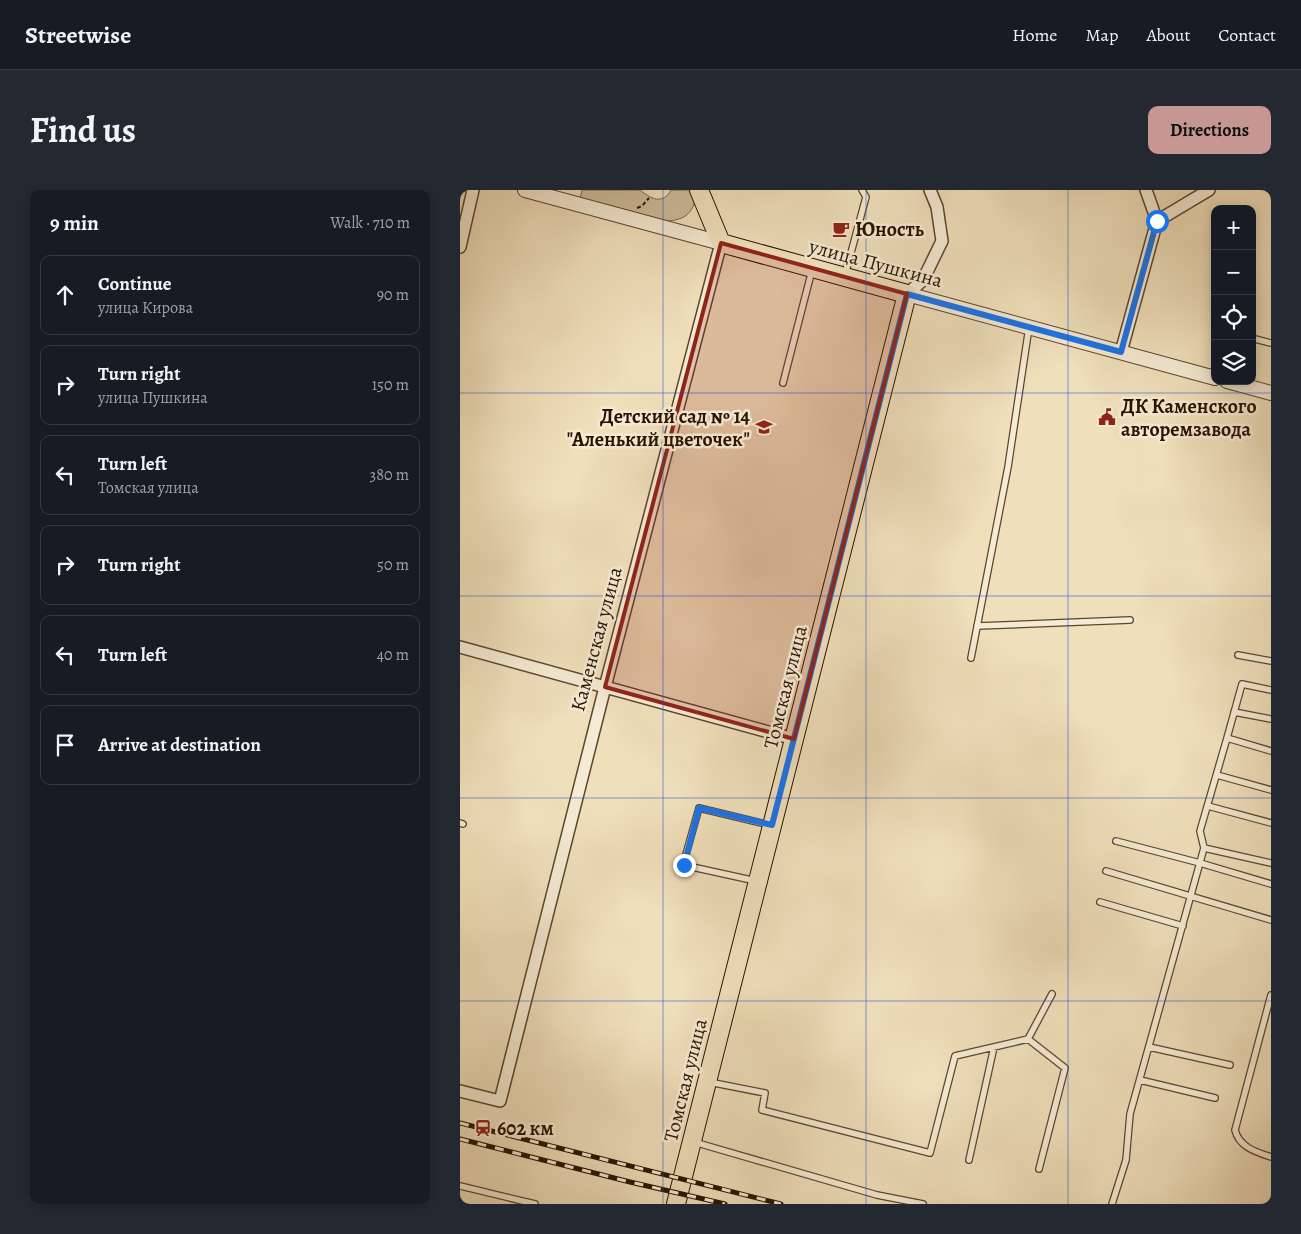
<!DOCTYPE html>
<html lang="en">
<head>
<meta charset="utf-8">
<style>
	:root { --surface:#171b24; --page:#242831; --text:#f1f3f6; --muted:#9ea1a6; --line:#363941; --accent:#c59692 }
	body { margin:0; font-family:Alegreya,serif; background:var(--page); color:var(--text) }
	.controls { position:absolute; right:15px; top:15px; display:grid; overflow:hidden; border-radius:10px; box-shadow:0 2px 12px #0003 }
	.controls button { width:45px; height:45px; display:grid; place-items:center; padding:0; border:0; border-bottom:1px solid var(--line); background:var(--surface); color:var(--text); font:25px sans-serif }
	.stop { position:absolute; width:15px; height:15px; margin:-11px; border:4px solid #1a73e8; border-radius:50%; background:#fff }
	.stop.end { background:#1a73e8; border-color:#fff; box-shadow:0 1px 5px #0008 }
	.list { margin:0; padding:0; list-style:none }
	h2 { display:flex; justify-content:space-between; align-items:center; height:65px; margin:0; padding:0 20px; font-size:21px }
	h2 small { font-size:16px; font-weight:400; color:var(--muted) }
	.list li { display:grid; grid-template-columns:32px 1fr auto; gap:15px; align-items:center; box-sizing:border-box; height:80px; margin:0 10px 10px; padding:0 10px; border:1px solid var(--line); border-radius:10px }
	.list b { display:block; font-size:19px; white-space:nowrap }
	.list p { margin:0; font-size:16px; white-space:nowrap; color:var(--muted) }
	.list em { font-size:16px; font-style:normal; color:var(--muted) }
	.icon { flex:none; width:28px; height:28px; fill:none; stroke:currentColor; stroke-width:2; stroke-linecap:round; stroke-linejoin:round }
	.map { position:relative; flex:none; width:811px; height:1014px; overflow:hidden; border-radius:10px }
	header { display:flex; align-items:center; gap:30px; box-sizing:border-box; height:70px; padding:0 25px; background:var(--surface); border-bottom:1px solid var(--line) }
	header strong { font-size:24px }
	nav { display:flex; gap:28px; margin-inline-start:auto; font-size:18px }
	.intro { display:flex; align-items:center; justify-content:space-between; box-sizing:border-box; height:120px; padding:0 30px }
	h1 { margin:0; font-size:35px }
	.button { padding:12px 22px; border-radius:10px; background:var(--accent); color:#111; font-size:18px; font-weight:700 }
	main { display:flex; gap:30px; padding:0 30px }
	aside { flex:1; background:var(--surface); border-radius:10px; box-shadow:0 2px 12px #0003 }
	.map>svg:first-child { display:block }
</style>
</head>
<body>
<header>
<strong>Streetwise</strong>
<nav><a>Home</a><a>Map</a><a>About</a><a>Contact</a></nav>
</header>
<div class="intro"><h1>Find us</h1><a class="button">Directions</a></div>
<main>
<aside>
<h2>9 min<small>Walk · 710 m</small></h2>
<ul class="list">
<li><svg class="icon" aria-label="ahead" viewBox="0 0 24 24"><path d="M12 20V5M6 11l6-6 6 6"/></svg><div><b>Continue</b><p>улица Кирова</p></div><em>90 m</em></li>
<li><svg class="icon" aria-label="right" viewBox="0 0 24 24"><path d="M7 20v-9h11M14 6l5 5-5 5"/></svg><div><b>Turn right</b><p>улица Пушкина</p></div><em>150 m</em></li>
<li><svg class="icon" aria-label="left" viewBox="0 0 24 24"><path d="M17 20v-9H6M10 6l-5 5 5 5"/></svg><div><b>Turn left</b><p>Томская улица</p></div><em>380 m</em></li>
<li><svg class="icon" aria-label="right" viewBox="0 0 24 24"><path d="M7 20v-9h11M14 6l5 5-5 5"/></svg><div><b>Turn right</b></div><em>50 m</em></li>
<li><svg class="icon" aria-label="left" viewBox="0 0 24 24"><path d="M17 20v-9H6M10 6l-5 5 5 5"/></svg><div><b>Turn left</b></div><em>40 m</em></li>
<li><svg class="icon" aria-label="arrive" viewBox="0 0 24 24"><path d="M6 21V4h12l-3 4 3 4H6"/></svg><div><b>Arrive at destination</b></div></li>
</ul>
</aside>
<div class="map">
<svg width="811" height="1014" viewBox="0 0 811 1014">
	<rect width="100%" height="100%" fill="#efdfbb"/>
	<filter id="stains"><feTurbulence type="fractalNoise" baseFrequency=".004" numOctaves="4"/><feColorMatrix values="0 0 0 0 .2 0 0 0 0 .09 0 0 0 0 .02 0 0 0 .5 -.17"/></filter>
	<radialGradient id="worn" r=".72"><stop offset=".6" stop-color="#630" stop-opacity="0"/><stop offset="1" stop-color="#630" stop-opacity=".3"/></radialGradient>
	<path fill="#cdbc9b" stroke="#7a674e" d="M 122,0 L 180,0 C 191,9 203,15 211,0 L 236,0 C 236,21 226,31 205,31 L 120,9 Z"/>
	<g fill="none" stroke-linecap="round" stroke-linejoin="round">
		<g stroke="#5a452f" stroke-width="8">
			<path id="service" d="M 385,85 L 406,7 L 402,0
				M 795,149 L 811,153
				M 323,193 L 352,80
				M 517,436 L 670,430
				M 778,465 L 811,471
				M 511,468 L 548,277 L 569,137
				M 774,522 L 811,529
				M 767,548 L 782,494 L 811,500
				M 757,585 L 811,600
				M 748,616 L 811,633
				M 0,633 L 3,634
				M 656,651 L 740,673 L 811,694
				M 744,658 L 811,673
				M 646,681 L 811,730
				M 296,691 L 223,675 L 239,618 L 310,635
				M 640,712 L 723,736
				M 811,805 L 775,940 C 779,957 796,962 811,967
				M 568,849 L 605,878 L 579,979
				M 689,857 L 770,875
				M 680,890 L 755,908
				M 249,892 L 305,903 L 302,920 L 470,963 L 495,866 L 568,849 L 592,804
				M 234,952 L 417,1005 L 463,1014
				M 509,970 L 534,857
				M 0,996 L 75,1014
				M 652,1014 L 666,970 L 670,924 L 744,658 L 740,641 L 767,548 L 811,561"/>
		</g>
		<g stroke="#5a452f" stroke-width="14">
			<path id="minor" d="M 697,31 L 749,0
				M 0,57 L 13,0
				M 447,104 L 463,90 L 482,51 L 477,17 L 470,0
				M 661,162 L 697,31 L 686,0
				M 0,457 L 334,549
				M 0,901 L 40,911 L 145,497 L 261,53"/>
		</g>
		<g stroke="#5a452f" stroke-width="16">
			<path id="tertiary" d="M 65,0 L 261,53
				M 447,104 L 755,188
				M 767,191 L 811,203"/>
		</g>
		<g stroke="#281200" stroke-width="20">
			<path id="primary" d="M 216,1014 L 447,104 L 261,53 L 239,0"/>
		</g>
		<path stroke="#281200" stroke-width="2" stroke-dasharray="4 2.5" stroke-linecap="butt" d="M 177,18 L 182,16 L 189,8"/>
		<use href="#service" stroke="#f5ead3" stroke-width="5.5"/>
		<use href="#minor" stroke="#f5ead3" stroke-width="11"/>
		<use href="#tertiary" stroke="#f5ead3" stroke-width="14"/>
		<use href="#primary" stroke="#efdfbb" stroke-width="18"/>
		<g stroke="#281200" stroke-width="5">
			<path id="rail" d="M 0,933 L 321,1014
				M 0,949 L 170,992 L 265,1014"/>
		</g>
		<use href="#rail" stroke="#f5ead3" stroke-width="3" stroke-dasharray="9" stroke-linecap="butt"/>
	</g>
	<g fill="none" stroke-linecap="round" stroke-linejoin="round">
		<path stroke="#1a73e8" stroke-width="6" d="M 224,675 L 239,618 L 312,635 L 447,104 L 661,162 L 697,31"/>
	</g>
	<path fill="#8f2418" fill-opacity="0.2" stroke="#8f2418" stroke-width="4" stroke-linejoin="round" d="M 261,53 L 447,104 L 334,549 L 145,497 Z"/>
	<path fill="none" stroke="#1d4ed8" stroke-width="1" stroke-opacity="0.55" d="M 203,0 L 203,1014M 406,0 L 406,1014M 608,0 L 608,1014M 0,203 L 811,203M 0,406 L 811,406M 0,608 L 811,608M 0,811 L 811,811"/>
	<defs>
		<g id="cafe-bare" transform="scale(1.35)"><path d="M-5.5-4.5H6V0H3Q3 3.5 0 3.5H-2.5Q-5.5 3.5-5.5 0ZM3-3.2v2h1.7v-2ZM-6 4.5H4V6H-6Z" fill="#8f2418" stroke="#f5ead3" stroke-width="2.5" paint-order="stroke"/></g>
		<g id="civic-bare" transform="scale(1.35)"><path d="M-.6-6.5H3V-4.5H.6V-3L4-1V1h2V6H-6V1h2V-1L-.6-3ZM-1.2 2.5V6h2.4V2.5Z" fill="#8f2418" stroke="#f5ead3" stroke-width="2.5" paint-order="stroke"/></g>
		<g id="school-bare" transform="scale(1.35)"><path d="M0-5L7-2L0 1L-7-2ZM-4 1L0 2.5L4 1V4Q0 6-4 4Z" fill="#8f2418" stroke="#f5ead3" stroke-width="2.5" paint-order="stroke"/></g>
		<g id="station-bare" transform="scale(1.35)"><path d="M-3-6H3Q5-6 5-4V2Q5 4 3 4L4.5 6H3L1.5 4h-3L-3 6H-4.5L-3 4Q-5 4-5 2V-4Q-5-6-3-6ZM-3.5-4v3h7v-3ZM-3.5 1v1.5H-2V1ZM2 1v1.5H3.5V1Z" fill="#8f2418" stroke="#f5ead3" stroke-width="2.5" paint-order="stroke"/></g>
	</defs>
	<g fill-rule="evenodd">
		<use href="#cafe-bare" x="381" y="39"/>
		<use href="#civic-bare" x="647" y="227"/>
		<use href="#school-bare" x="304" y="237"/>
		<use href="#station-bare" x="23" y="938"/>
	</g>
	<g text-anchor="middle" stroke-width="5" stroke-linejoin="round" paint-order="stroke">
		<g font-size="20" font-weight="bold" fill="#281200" stroke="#f5ead3" text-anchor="start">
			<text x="395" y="46">Юность</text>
			<text x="661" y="223">ДК Каменского<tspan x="661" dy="23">авторемзавода</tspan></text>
			<text x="290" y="233" text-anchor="end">Детский сад № 14<tspan x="290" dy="23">"Аленький цветочек"</tspan></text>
			<text x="37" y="945">602 км</text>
		</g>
		<g font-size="20" fill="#281200" stroke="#f5ead3">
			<text transform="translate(416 73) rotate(15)" y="7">улица Пушкина</text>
			<text transform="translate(136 449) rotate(-75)" y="7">Каменская улица</text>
			<text transform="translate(325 497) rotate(-76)" y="7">Томская улица</text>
			<text transform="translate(225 890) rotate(-76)" y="7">Томская улица</text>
		</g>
	</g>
	<rect width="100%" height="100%" filter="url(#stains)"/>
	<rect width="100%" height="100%" fill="url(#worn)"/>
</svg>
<div class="controls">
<button>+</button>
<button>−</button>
<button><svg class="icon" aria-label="locate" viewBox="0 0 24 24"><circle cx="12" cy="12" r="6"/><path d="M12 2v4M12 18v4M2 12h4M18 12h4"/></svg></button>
<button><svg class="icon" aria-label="layers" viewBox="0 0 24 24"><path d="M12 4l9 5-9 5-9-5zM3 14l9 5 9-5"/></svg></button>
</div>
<div class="stop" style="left:697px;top:31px"></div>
<div class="stop end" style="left:224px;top:675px"></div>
</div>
</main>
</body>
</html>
